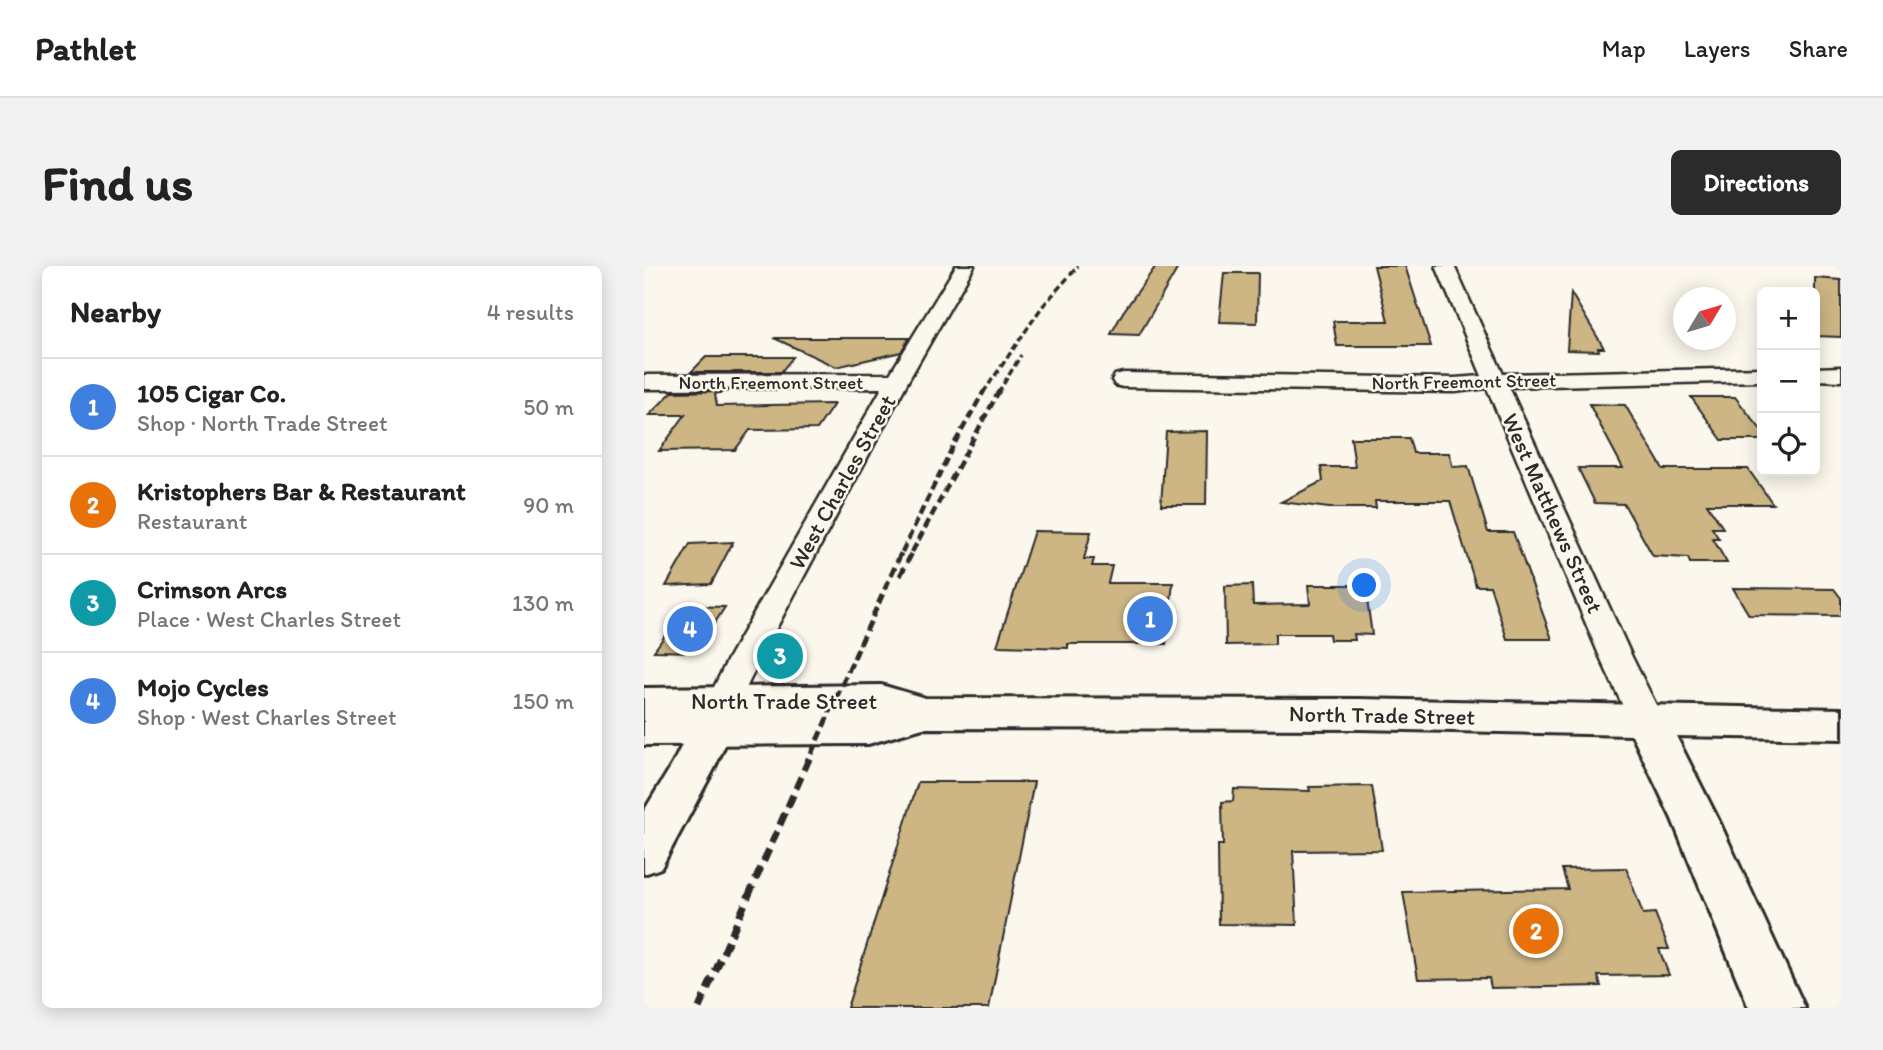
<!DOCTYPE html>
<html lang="en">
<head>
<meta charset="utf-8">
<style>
	:root { --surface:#fff; --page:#f2f2f2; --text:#222; --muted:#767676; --line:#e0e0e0; --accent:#2b2b2b }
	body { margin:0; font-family:Itim,sans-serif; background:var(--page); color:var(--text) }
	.controls { position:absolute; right:21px; top:21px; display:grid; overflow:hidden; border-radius:10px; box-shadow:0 4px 18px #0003 }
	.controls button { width:63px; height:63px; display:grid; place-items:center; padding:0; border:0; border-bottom:2px solid var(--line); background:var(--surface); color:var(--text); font:35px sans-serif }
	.compass { position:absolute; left:1029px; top:21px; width:63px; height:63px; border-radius:50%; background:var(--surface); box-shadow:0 4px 18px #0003; rotate:52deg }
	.you { position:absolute; left:721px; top:320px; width:24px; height:24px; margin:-18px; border:5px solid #fff; border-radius:50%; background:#1a73e8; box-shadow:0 0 0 10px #1a73e833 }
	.badge { display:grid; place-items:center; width:46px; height:46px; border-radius:50%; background:var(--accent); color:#fff; font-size:23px; font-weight:700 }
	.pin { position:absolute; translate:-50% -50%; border:4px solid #fff; box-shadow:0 2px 7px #0006 }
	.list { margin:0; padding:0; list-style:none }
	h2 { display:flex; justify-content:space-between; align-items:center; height:91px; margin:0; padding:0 28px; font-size:30px }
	h2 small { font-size:23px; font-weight:400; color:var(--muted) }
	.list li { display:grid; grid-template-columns:46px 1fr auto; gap:21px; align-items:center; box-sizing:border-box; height:98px; padding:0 28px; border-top:2px solid var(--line) }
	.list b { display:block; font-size:26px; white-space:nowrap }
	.list p { margin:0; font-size:23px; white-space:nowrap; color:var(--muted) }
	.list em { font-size:23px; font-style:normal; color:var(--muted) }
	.icon { flex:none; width:38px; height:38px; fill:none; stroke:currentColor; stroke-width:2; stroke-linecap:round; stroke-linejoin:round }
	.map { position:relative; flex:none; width:1197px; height:742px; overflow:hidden; border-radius:10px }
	header { display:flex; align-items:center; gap:42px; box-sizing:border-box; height:98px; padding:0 35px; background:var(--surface); border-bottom:2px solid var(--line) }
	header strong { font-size:33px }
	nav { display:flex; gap:38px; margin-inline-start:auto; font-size:24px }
	.intro { display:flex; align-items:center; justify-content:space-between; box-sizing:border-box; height:168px; padding:0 42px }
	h1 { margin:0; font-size:49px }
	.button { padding:18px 32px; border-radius:10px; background:var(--accent); color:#fff; font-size:24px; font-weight:700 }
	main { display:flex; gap:42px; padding:0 42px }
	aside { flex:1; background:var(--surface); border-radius:10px; box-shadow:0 4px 18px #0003 }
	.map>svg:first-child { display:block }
</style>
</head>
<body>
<header>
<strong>Pathlet</strong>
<nav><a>Map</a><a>Layers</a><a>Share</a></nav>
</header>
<div class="intro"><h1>Find us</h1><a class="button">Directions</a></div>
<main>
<aside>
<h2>Nearby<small>4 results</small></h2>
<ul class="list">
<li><span class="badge" style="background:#3f7fe0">1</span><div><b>105 Cigar Co.</b><p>Shop · North Trade Street</p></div><em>50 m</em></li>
<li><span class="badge" style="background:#e8710a">2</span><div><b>Kristophers Bar &amp; Restaurant</b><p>Restaurant</p></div><em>90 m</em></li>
<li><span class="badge" style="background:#0f9aa8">3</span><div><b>Crimson Arcs</b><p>Place · West Charles Street</p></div><em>130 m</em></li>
<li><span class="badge" style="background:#3f7fe0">4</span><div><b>Mojo Cycles</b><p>Shop · West Charles Street</p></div><em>150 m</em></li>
</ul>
</aside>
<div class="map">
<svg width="1197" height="742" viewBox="0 0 1197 742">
	<rect width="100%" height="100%" fill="#fbf7ec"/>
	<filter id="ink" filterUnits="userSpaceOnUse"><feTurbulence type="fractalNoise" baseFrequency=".0143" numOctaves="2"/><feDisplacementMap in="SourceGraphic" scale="14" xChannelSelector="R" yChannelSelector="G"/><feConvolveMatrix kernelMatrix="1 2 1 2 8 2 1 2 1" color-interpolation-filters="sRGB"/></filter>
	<g filter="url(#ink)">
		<path fill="#cdb584" stroke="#2b2b2b" stroke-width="2" d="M 512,0 L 535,0 L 495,69 L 467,68 L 479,46 Z
			M 730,0 L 761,0 L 787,80 L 693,80 L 689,55 L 744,55 Z
			M 580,7 L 614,7 L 613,57 L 575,56 Z
			M 1171,12 L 1197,14 L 1197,71 L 1171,70 Z
			M 927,27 L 960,82 L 954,82 L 955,85 L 923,84 Z
			M 130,72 L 265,72 L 257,86 L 192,101 Z
			M 62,91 L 149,91 L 137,106 L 47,106 Z
			M 84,125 L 71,128 L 73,140 L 190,138 L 173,163 L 106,164 L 91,184 L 15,185 L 41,149 L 5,149 L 28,126 Z
			M 1047,131 L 1091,131 L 1118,165 L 1118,174 L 1078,174 Z
			M 945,138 L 981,139 L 1019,203 L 1104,203 L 1129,238 L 1063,238 L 1079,262 L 1068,262 L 1075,273 L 1069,273 L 1083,297 L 1046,297 L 1044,292 L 1009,290 L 980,238 L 951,237 L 934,202 L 979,202 Z
			M 563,165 L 562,239 L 517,239 L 522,166 Z
			M 707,172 L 765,172 L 769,187 L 805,187 L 809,201 L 824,200 L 844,266 L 869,266 L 908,373 L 863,373 L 846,320 L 832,320 L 806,235 L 731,235 L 732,242 L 685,242 L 637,236 L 679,215 L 677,201 L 711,201 Z
			M 390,265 L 447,266 L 440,293 L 450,293 L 448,300 L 468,300 L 464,317 L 529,317 L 522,378 L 424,378 L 424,382 L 353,380 Z
			M 89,276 L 67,318 L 22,320 L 46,278 Z
			M 608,319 L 609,339 L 666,338 L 664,319 L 721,319 L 728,369 L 710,368 L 711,374 L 686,374 L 685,368 L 631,368 L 631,378 L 582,379 L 581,320 Z
			M 1089,322 L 1190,323 L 1197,332 L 1197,350 L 1105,349 Z
			M 42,340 L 81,341 L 52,386 L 10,385 Z
			M 274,516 L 390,516 L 345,742 L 203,742 Z
			M 728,520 L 738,584 L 649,585 L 653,659 L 575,658 L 574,579 L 579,579 L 578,536 L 589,535 L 590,523 L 666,525 L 665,521 Z
			M 982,602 L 999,648 L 1011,647 L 1025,683 L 1015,683 L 1025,709 L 954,710 L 957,720 L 847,722 L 845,712 L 774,713 L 759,626 L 924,623 L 918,603 Z"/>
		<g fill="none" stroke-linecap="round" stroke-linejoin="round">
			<g stroke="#2b2b2b" stroke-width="5">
				<path id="minor" d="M 312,0 L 330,0 L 264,115 L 117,391 L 92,443 L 80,447 L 68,443 L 63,435 L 85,391 L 238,122 L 0,123 L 0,109 L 246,108 Z
					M 792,0 L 810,0 L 859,108 L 1118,102 L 1118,115 L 865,121 L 988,391 L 1019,453 L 1014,462 L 1002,465 L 990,462 L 985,453 L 956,391 L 843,122 L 811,126 L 479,121 L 471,119 L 468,114 L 471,109 L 479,107 L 811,112 L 838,110 Z
					M 1197,101 L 1197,115 L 1171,114 L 1171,102 Z"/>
			</g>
			<g stroke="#2b2b2b" stroke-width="6">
				<path id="tertiary" d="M 80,421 L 95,425 L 101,435 L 70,503 L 17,602 L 0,608 L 0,545 L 28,499 L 65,425 Z"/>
			</g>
			<g stroke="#2b2b2b" stroke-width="6">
				<path id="secondary" d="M 237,419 L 281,432 L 715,433 L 1197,443 L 1197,473 L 1032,470 L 1074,553 L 1161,742 L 1105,742 L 1028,553 L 988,469 L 715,463 L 279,462 L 224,478 L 0,479 L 0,422 Z"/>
			</g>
			<use href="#minor" fill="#fbf7ec" fill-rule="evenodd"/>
			<use href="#tertiary" fill="#fbf7ec" fill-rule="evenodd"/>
			<use href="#secondary" fill="#fbf7ec" fill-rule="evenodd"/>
			<path stroke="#2b2b2b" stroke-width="3.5" stroke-dasharray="7 3.5" stroke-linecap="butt" d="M 339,127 L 398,41 L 434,0
				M 354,127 L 377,89"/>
			<path stroke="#2b2b2b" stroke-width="4.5" stroke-dasharray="9 4.5" stroke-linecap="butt" d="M 258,286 L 309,180 L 340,125
				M 268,286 L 355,125"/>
			<path stroke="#2b2b2b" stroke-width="5" stroke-dasharray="10 5" stroke-linecap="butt" d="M 256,310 L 269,285
				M 167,488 L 258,285"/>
			<path stroke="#2b2b2b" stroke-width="7" stroke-dasharray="13 7" stroke-linecap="butt" d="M 55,742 L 168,486"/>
		</g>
	</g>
	<g text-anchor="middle" stroke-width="5" stroke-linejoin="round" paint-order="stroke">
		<g font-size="19" fill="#2b2b2b" stroke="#fbf7ec">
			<text transform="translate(820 115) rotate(-1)" y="7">North Freemont Street</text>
			<text x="127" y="123">North Freemont Street</text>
		</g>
		<g font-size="23" fill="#2b2b2b" stroke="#fbf7ec">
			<text transform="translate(198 216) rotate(-61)" y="8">West Charles Street</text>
			<text transform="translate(909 247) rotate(66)" y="8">West Matthews Street</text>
			<text x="140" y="443">North Trade Street</text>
			<text transform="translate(738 449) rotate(1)" y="8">North Trade Street</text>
		</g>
	</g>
</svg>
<div class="controls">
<button>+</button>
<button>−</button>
<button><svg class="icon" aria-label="locate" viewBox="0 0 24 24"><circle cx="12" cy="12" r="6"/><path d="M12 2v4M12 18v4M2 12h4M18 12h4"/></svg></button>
</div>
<svg class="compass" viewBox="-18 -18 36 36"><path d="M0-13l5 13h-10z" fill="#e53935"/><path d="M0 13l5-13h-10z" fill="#767676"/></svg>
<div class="you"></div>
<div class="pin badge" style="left:506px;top:353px;background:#3f7fe0">1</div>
<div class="pin badge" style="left:892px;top:665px;background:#e8710a">2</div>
<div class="pin badge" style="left:136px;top:390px;background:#0f9aa8">3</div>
<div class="pin badge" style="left:46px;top:363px;background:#3f7fe0">4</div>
</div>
</main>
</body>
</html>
